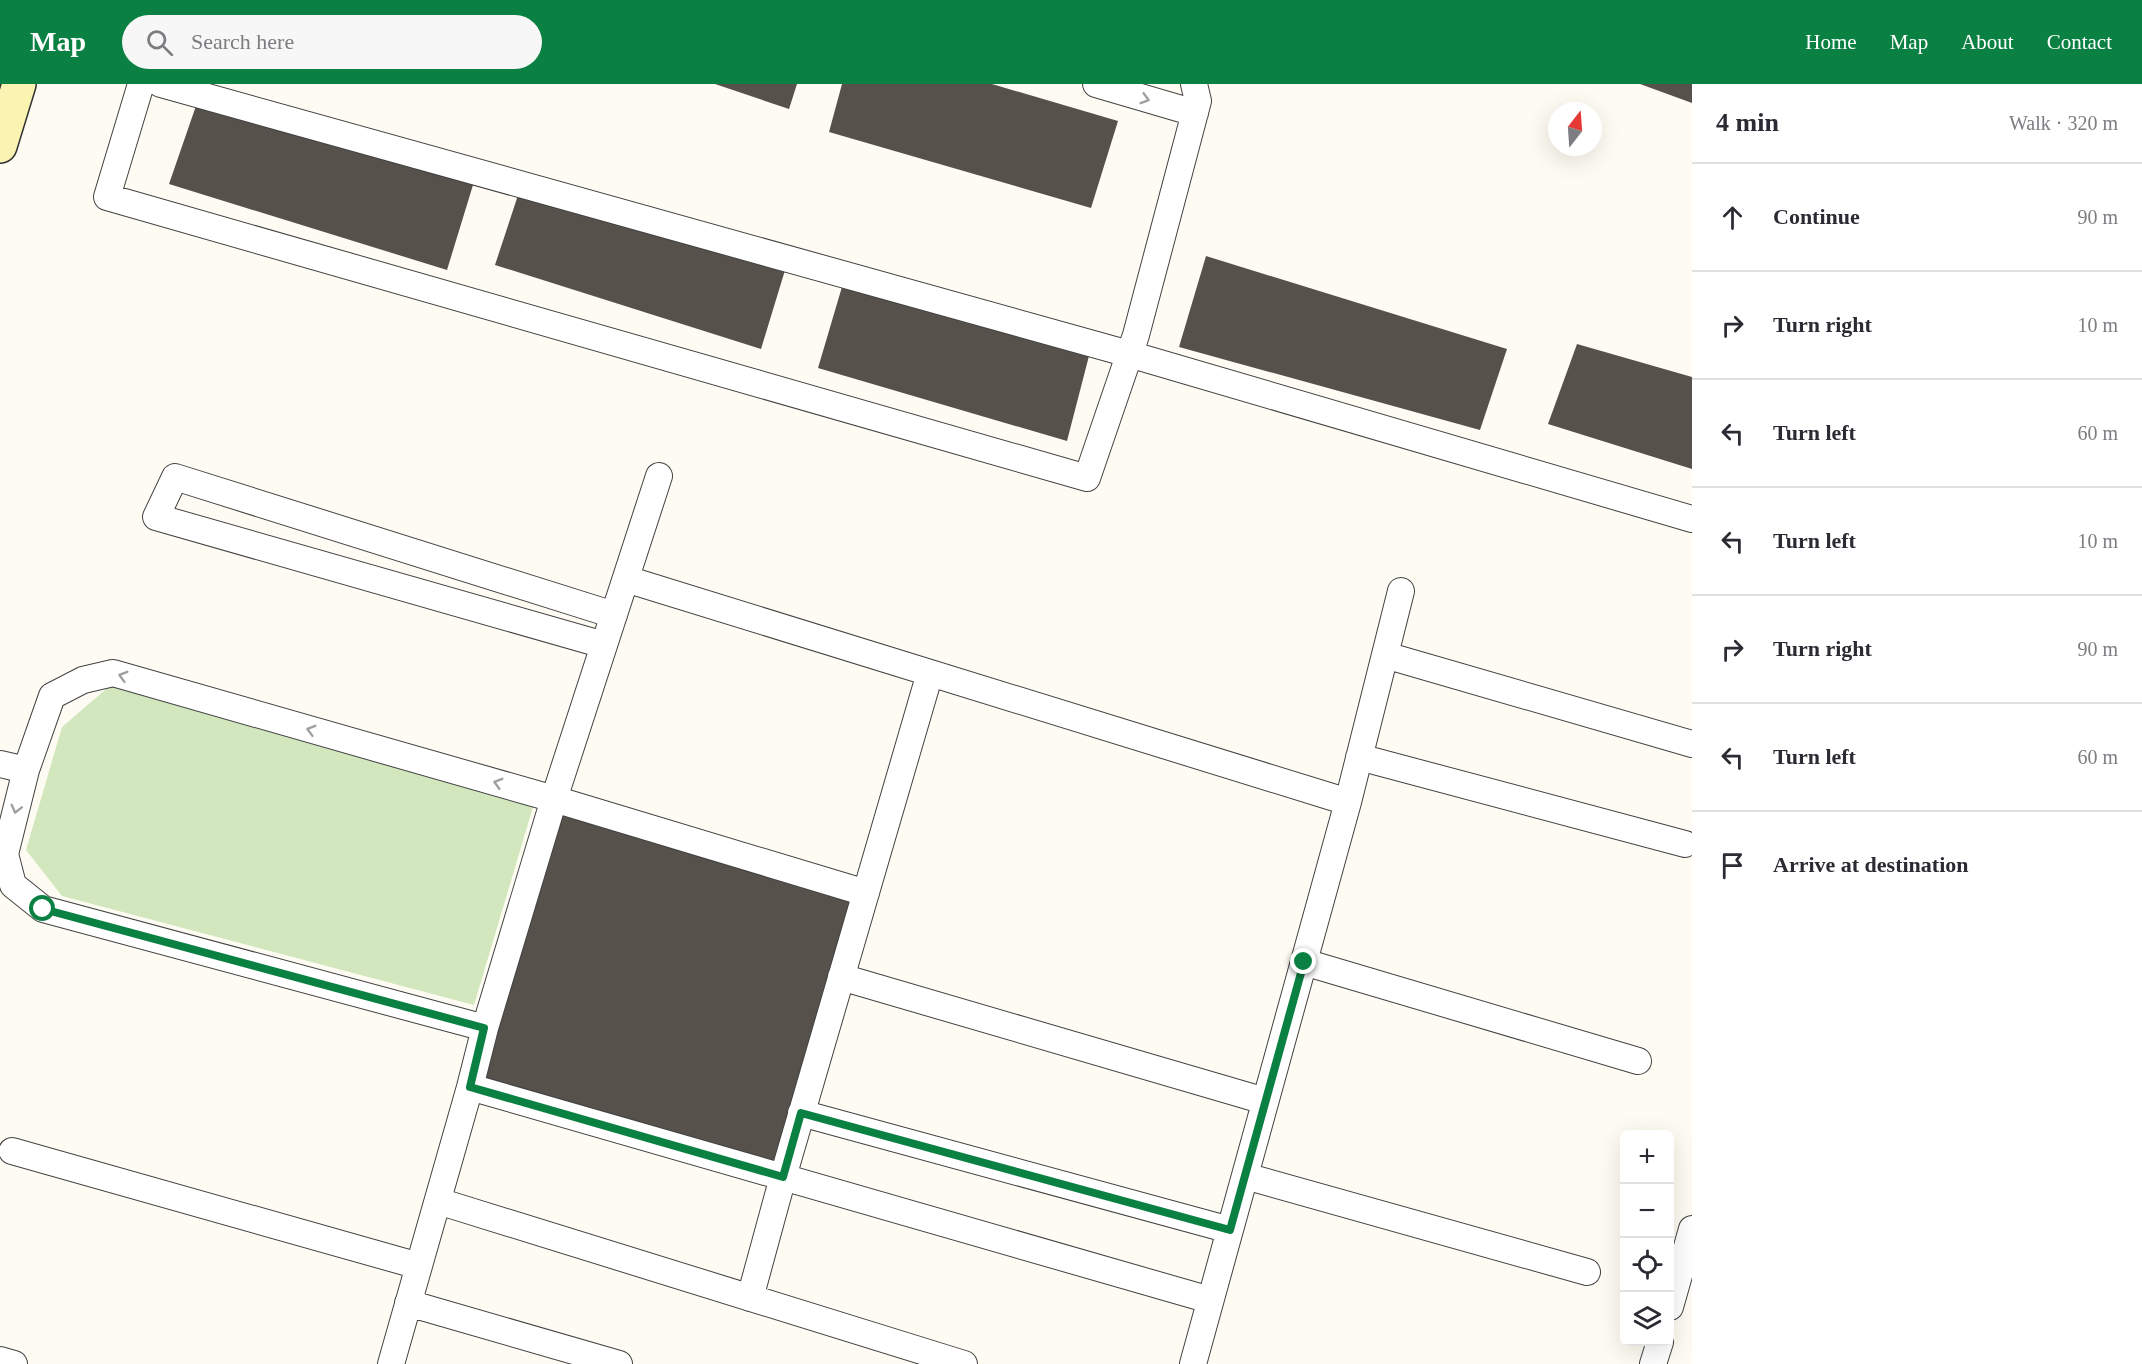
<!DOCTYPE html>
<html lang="en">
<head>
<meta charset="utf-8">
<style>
	:root { --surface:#fff; --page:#f7f7f7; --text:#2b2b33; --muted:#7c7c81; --line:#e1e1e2; --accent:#0b8043 }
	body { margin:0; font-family:"Times New Roman",serif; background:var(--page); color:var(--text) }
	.controls { position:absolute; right:18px; bottom:18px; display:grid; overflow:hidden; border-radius:9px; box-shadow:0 6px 24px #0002 }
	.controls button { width:54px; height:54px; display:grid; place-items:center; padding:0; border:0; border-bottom:2px solid var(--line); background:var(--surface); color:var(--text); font:30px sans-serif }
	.compass { position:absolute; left:1548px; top:18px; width:54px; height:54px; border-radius:50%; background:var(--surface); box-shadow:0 6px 24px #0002; rotate:17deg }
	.stop { position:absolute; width:18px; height:18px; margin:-14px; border:4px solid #0b8043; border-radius:50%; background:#fff }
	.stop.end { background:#0b8043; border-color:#fff; box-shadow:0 2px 6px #0008 }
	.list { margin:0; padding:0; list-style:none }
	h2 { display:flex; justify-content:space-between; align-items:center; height:78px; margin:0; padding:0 24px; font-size:26px }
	h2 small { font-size:20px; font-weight:400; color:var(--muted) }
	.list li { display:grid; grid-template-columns:39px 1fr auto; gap:18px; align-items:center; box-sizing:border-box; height:108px; padding:0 24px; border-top:2px solid var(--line) }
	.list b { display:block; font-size:22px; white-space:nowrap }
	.list em { font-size:20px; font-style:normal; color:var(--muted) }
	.icon { flex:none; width:33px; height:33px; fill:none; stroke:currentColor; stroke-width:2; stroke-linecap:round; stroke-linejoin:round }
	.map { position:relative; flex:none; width:1692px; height:1280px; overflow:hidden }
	header { display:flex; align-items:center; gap:36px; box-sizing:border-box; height:84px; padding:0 30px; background:var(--accent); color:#fff }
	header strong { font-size:28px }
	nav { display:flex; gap:33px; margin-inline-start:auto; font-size:21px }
	.search { width:420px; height:54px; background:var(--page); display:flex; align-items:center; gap:15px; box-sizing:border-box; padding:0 21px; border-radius:33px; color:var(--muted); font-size:22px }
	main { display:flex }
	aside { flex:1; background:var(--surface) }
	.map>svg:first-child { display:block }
</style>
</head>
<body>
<header>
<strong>Map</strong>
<div class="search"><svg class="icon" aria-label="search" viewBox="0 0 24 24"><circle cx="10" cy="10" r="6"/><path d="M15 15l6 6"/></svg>Search here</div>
<nav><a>Home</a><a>Map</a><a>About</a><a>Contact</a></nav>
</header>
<main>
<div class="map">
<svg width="1692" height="1280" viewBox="0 0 1692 1280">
	<rect width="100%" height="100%" fill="#fefcf2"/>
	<path fill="#d2e7bd" d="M 112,600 L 533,723 L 474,921 L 62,812 L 26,766 L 62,643 Z"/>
	<path fill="#57514c" d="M 715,0 L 797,0 L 789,25 Z
		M 842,0 L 992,0 L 1118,37 L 1091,124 L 829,48 Z
		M 1640,0 L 1692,0 L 1692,19 Z
		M 198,16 L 473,101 L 447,186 L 169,100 Z
		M 521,102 L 786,183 L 761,265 L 495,181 Z
		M 1206,172 L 1507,265 L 1480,346 L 1179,263 Z
		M 844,196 L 1090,268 L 1067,357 L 818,284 Z
		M 1577,260 L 1692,293 L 1692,385 L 1548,340 Z
		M 561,726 L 855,813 L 776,1080 L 483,993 Z"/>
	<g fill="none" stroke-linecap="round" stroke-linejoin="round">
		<g stroke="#424242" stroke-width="28">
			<path id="minor" d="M 141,0 L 107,113 L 1087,394 L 1136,251 L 1198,17 L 1194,0
				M 161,0 L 1129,270 L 1692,435
				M 1096,0 L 1195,29
				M 626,495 L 1348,718
				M 604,561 L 156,433 L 175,393 L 614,531
				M 1385,571 L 1692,660
				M 1359,673 L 1685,760
				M 0,680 L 26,686
				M 1304,878 L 1638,977
				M 841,893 L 1265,1017
				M 485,944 L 43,825 L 13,801 L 5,770 L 26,686 L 52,612 L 83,596 L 113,589 L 554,715 L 866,809
				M 470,1003 L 1210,1216
				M 801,1029 L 1230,1146
				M 12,1067 L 419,1182
				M 1245,1092 L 1587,1188
				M 438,1117 L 964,1280
				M 750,1214 L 783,1093 L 930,589
				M 408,1219 L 619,1280
				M 1670,1223 L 1692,1145
				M 0,1276 L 14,1280
				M 391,1280 L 470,1003 L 485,944 L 554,715 L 659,392
				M 1193,1280 L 1348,718 L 1401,507
				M 1653,1280 L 1660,1258"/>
		</g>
		<g stroke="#313131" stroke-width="36">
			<path id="secondary" d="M 0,62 L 19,0"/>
		</g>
		<use href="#minor" stroke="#fff" stroke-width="26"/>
		<use href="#secondary" stroke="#faf3b1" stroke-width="33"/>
	</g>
	<defs><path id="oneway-chevron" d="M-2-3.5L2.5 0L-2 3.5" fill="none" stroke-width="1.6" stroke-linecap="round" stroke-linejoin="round" transform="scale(1.5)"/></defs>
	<g stroke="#9f9f9f">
		<use href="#oneway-chevron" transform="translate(1145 15) rotate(16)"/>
		<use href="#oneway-chevron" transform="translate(123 592) rotate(-164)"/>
		<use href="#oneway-chevron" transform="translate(311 646) rotate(-164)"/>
		<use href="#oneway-chevron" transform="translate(498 699) rotate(-164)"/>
		<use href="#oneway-chevron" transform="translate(16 725) rotate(104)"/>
	</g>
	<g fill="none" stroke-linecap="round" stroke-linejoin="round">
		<path stroke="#0b8043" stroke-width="8" d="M 43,825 L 484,944 L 470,1003 L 783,1093 L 801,1029 L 1230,1146 L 1304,878"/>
	</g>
</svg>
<div class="controls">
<button>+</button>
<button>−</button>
<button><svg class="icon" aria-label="locate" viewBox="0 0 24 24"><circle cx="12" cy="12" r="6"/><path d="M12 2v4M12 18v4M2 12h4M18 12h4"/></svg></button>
<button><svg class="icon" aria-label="layers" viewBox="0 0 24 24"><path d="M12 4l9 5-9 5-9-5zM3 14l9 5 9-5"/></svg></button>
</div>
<svg class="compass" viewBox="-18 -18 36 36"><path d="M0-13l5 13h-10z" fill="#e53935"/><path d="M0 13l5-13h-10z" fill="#7c7c81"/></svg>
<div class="stop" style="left:43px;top:825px"></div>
<div class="stop end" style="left:1304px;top:878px"></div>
</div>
<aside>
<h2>4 min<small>Walk · 320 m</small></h2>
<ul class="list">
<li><svg class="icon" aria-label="ahead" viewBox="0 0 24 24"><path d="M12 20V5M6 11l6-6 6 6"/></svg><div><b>Continue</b></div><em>90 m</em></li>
<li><svg class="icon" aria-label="right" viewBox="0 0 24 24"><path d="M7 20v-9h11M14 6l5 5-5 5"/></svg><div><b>Turn right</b></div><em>10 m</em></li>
<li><svg class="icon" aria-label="left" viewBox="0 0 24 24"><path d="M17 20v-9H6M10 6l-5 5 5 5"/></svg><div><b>Turn left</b></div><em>60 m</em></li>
<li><svg class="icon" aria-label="left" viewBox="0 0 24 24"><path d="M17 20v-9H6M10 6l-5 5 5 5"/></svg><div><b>Turn left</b></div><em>10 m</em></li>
<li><svg class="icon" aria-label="right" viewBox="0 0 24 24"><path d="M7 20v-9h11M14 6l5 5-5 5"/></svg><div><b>Turn right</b></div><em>90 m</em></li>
<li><svg class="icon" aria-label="left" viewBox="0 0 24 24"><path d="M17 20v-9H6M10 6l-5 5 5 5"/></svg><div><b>Turn left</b></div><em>60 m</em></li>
<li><svg class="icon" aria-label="arrive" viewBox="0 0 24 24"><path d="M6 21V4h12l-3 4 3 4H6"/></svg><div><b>Arrive at destination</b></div></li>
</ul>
</aside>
</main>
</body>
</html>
